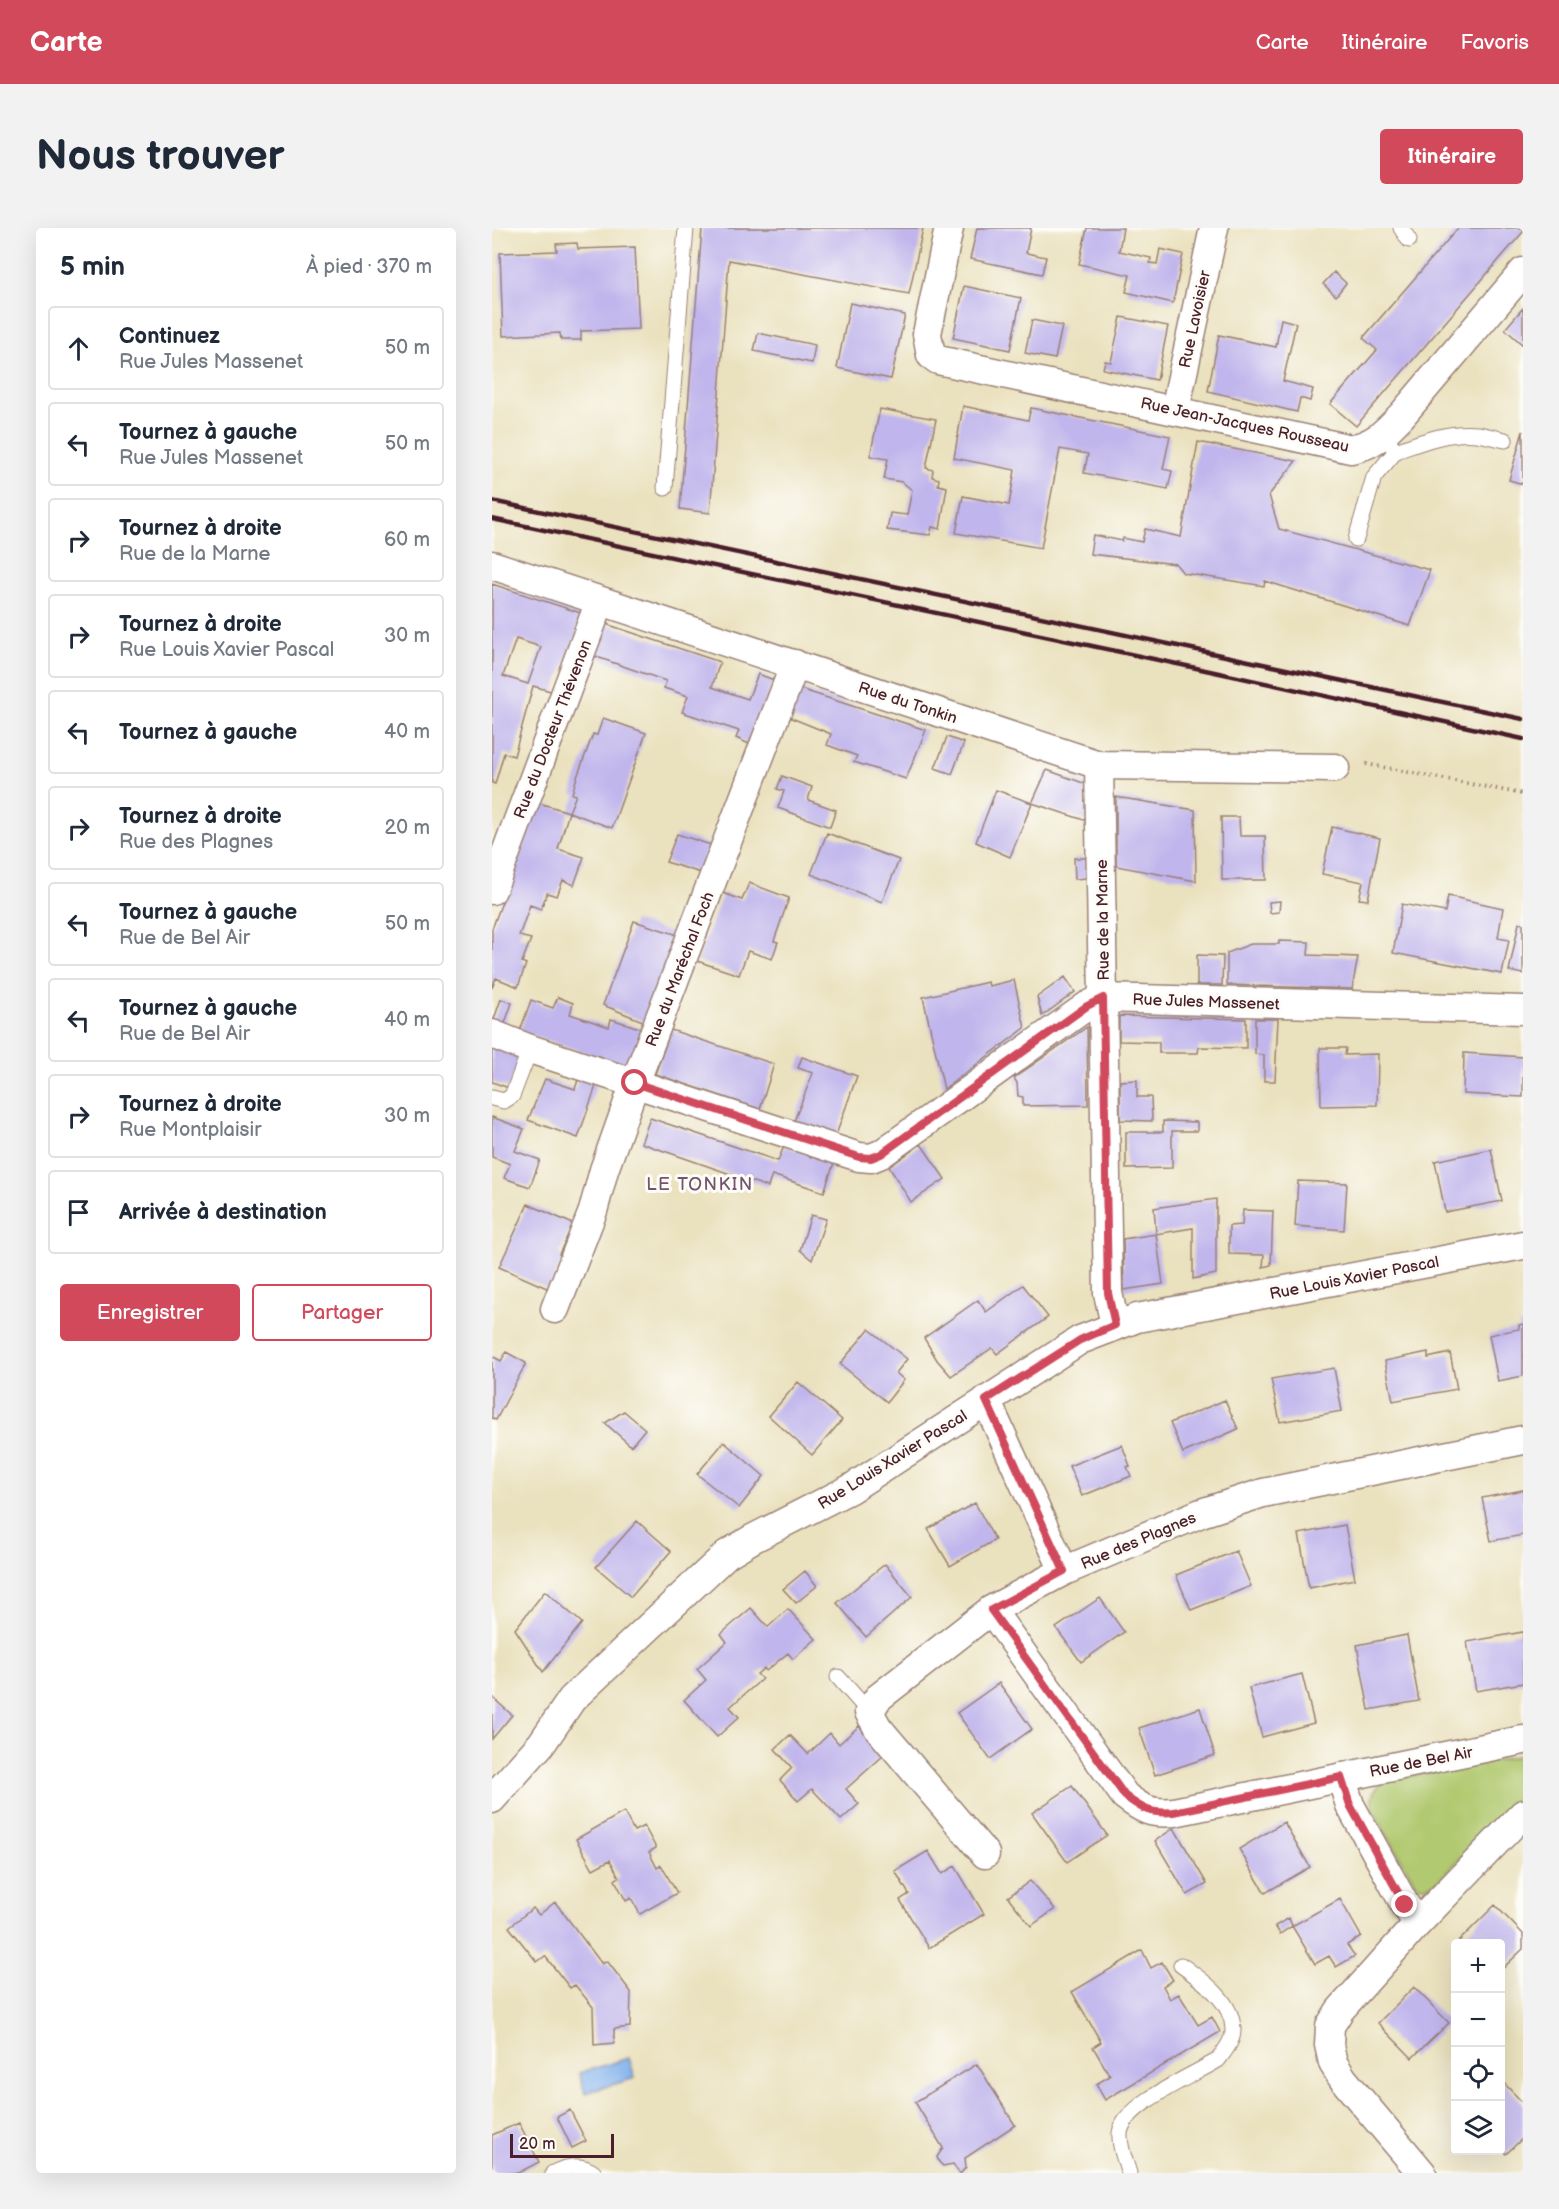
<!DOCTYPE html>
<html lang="fr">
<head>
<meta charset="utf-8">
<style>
	:root { --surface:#fff; --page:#f2f2f3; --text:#1f2937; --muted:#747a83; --line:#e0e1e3; --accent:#d1495b }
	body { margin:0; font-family:"Balsamiq Sans",sans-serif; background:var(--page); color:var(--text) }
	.controls { position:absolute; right:18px; bottom:18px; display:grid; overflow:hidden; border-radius:6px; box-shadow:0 6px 24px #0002 }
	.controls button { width:54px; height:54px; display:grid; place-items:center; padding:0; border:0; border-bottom:2px solid var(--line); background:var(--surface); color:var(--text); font:30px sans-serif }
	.scale { position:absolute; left:18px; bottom:15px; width:104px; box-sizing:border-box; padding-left:6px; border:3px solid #4a1f2b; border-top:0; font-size:16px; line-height:21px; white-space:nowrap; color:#4a1f2b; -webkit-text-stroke:4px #fdfcf7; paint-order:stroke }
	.stop { position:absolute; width:18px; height:18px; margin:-14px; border:4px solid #d1495b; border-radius:50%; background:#fff }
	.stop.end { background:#d1495b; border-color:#fff; box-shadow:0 2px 6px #0008 }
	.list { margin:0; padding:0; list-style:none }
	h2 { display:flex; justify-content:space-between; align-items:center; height:78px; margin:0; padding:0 24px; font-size:26px }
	h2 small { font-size:20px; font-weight:400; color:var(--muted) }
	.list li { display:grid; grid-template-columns:39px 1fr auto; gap:18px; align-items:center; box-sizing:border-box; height:84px; margin:0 12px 12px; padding:0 12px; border:2px solid var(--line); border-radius:6px }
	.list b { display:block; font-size:22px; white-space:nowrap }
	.list p { margin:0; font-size:20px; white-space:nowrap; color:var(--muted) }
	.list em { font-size:20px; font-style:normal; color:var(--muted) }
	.actions { display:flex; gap:12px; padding:18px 24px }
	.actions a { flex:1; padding:14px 0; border:2px solid var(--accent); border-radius:6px; text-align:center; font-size:21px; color:var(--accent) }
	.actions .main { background:var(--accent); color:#fff }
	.icon { flex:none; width:33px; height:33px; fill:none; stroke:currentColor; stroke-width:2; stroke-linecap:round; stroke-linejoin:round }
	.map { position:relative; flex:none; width:1031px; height:1945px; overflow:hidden; border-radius:6px }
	header { display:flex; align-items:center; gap:36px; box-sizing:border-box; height:84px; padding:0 30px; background:var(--accent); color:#fff }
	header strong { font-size:28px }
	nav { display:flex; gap:33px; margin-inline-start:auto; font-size:21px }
	.intro { display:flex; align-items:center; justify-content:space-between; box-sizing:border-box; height:144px; padding:0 36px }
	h1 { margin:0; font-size:42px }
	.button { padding:15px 27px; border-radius:6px; background:var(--accent); color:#fff; font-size:21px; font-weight:700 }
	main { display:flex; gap:36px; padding:0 36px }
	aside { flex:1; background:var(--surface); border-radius:6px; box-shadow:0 6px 24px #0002 }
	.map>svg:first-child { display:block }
</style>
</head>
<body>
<header>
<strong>Carte</strong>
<nav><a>Carte</a><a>Itinéraire</a><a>Favoris</a></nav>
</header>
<div class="intro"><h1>Nous trouver</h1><a class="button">Itinéraire</a></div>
<main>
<aside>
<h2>5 min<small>À pied · 370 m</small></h2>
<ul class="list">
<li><svg class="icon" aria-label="ahead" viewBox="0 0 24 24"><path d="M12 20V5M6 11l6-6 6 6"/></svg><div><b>Continuez</b><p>Rue Jules Massenet</p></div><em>50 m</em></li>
<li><svg class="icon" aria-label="left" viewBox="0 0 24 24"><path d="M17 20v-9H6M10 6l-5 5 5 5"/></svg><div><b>Tournez à gauche</b><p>Rue Jules Massenet</p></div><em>50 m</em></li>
<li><svg class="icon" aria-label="right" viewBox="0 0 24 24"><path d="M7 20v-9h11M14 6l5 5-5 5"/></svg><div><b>Tournez à droite</b><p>Rue de la Marne</p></div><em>60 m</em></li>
<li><svg class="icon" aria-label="right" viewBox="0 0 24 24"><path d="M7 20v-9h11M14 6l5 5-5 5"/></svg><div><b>Tournez à droite</b><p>Rue Louis Xavier Pascal</p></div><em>30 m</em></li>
<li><svg class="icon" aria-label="left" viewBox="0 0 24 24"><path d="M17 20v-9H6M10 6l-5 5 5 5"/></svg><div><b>Tournez à gauche</b></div><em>40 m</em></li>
<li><svg class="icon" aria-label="right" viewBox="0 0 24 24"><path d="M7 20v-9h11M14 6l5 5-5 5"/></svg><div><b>Tournez à droite</b><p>Rue des Plagnes</p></div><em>20 m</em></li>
<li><svg class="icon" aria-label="left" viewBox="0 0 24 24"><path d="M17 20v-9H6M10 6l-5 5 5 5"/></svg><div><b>Tournez à gauche</b><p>Rue de Bel Air</p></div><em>50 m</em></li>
<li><svg class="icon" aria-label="left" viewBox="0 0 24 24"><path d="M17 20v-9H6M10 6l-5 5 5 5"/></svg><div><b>Tournez à gauche</b><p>Rue de Bel Air</p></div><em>40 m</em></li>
<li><svg class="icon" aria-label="right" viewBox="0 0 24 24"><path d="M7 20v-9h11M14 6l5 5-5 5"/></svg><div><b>Tournez à droite</b><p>Rue Montplaisir</p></div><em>30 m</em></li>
<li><svg class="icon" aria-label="arrive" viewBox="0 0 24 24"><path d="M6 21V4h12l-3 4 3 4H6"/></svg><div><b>Arrivée à destination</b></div></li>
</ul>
<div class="actions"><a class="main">Enregistrer</a><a>Partager</a></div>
</aside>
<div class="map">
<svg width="1031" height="1945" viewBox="0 0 1031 1945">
	<rect width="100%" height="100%" fill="#fdfcf7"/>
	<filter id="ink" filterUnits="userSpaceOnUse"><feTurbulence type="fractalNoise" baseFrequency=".0167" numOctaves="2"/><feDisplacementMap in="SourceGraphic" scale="12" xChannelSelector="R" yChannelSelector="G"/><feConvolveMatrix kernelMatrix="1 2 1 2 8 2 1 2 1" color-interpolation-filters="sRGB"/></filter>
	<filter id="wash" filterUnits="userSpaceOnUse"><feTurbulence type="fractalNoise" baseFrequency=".008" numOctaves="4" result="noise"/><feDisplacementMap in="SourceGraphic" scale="24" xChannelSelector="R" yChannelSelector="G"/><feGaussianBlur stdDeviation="1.35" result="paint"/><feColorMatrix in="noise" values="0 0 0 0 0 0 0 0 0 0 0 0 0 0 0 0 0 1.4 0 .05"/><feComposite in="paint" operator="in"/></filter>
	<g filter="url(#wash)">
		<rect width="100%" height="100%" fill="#eae1be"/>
		<path fill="#b1c96f" stroke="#7e744d" stroke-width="1.5" d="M 1026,1528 L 1031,1529 L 1031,1567 L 945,1654 C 937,1658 932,1661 923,1655 L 881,1583 C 877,1566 882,1559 897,1552 Z"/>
		<path fill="#82b2ed" stroke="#66688c" stroke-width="1.5" d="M 137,1830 L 143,1850 L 93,1865 L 87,1845 Z"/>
		<g id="blocks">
			<path fill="#c0b5ec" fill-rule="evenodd" d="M 210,0 L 431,0 L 417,66 L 237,32 L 218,285 L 188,281 Z
				M 485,0 L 539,0 L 534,25 L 554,29 L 550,46 L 478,31 Z
				M 595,0 L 631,0 L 627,23 L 659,30 L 658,35 L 665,36 L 668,21 L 691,26 L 681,75 L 634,64 L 638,47 L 587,36 Z
				M 966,0 L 1031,0 L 1031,4 L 864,198 L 838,176 L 885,122 L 871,110 Z
				M 85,15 L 86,21 L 143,19 L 147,101 L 89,103 L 89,112 L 69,112 L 68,105 L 11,108 L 8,25 L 65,23 L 64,16 Z
				M 842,44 L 854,55 L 844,68 L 831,56 Z
				M 472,58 L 529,70 L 518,122 L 461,110 Z
				M 358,75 L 413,87 L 399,151 L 345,140 Z
				M 1031,80 L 1031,117 L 1013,101 Z
				M 629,89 L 676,98 L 665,152 L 611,141 L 613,133 L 619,134 Z
				M 789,91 L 804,95 L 791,153 L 821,161 L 818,173 L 808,170 L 805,184 L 716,163 L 727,107 L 784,119 Z
				M 540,92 L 570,98 L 563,131 L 533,125 Z
				M 266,105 L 323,117 L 320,135 L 262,123 Z
				M 471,178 L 536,192 L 539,180 L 678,208 L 671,241 L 680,243 L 676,261 L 592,245 L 596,226 L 568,221 L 549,320 L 464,305 L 471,268 L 517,277 L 523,242 L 462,230 Z
				M 388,181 L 444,191 L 434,240 L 441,242 L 440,249 L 447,251 L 446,257 L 455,259 L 448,301 L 440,299 L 438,307 L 395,302 L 398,285 L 415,287 L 420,262 L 410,254 L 392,251 L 396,231 L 378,228 Z
				M 1031,203 L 1031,256 L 1017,252 Z
				M 706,214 L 804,233 L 777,267 L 787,301 L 938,342 L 918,398 L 773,353 L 772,358 L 691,345 L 684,336 L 598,326 L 601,307 L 630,313 L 631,310 L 650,314 L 653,301 L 689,309 Z
				M 0,356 L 92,386 L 62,464 L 41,458 L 22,528 L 12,525 L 3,556 L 0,555 ZM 24,411 L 49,419 L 36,456 L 11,448 Z
				M 114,396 L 228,434 L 220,459 L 256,471 L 266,446 L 282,452 L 257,516 L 244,510 L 247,503 L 190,484 L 196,468 L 172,460 L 174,453 L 102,428 Z
				M 308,461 L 434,502 L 414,551 L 362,534 L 365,528 L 335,517 L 339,506 L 297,489 Z
				M 111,490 L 154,505 L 120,600 L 77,584 L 66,621 L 92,629 L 82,657 L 71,652 L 65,668 L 55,665 L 49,681 L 38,677 L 27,708 L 39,711 L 30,734 L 34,736 L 26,759 L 4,750 L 0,760 L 0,701 L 47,575 L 77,584 L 84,567 L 80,566 L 84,552 L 101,506 L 105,507 Z
				M 455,509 L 472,515 L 460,546 L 443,540 Z
				M 555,542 L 594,556 L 595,593 L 540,575 L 518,629 L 484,614 L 504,562 L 540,575 Z
				M 290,548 L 320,559 L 316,572 L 344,582 L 338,599 L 286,580 L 292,563 L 285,561 Z
				M 624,569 L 703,582 L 704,653 L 624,638 Z
				M 729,589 L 747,589 L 748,608 L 773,608 L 774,652 L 730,652 Z
				M 840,599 L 888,610 L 876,672 L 867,671 L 871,654 L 830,646 Z
				M 335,605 L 407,632 L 390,674 L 319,646 Z
				M 185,606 L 219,617 L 209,645 L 174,634 Z
				M 582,630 L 595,630 L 594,650 L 583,651 Z
				M 257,655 L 297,670 L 282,713 L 286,714 L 280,731 L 256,723 L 247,747 L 205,733 L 231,665 L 250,672 Z
				M 956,668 L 1011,680 L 1006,710 L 1017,712 L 1010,746 L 901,725 L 910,676 L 953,684 Z
				M 788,673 L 787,684 L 778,685 L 777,674 Z
				M 142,693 L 186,707 L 153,794 L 111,777 Z
				M 1027,695 L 1031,696 L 1031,746 L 1017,743 Z
				M 787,713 L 817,714 L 816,727 L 866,729 L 860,761 L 735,757 L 735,725 L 759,716 L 787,716 Z
				M 705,727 L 731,728 L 730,757 L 705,757 Z
				M 573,749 L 583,764 L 550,788 L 545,769 Z
				M 522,752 L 533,800 L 452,861 L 431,769 L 496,754 L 497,758 Z
				M 66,769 L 81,775 L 78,786 L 117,799 L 119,791 L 151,801 L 136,839 L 28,803 L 39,772 L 61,780 Z
				M 9,771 L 20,775 L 12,798 L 1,794 Z
				M 627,788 L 754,791 L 754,820 L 707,819 L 706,825 L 667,825 L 667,814 L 627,813 Z
				M 763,791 L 786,791 L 783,853 L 772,853 L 772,827 L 763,826 Z
				M 595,799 L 596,877 L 531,878 L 531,869 L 526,868 L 525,855 L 522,850 Z
				M 179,802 L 282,836 L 268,881 L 163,846 Z
				M 0,819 L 28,829 L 17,860 L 0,854 Z
				M 828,820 L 854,820 L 853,827 L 886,826 L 885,877 L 829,878 Z
				M 972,825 L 1031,829 L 1031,869 L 971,866 Z
				M 310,829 L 365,848 L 344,907 L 302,893 L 321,845 L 306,840 Z
				M 87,849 L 105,855 L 86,910 L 36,892 L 53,851 L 83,861 Z
				M 645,852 L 645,869 L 659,869 L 660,893 L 628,892 L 628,853 Z
				M 0,889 L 32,901 L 23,923 L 48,932 L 38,959 L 12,950 L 18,936 L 0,929 Z
				M 158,890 L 286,933 L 292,918 L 342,935 L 332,964 L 280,947 L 276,959 L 149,915 Z
				M 671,893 L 705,894 L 705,903 L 680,903 L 680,940 L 634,941 L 634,904 L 671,904 Z
				M 429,916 L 453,951 L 419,974 L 397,939 Z
				M 999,921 L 1010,973 L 953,984 L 943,933 Z
				M 806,953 L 855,955 L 852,1002 L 803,998 Z
				M 724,971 L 724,1046 L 701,1051 L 701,1000 L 664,1006 L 662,980 Z
				M 36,976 L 81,996 L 67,1026 L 72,1028 L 57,1061 L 7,1039 Z
				M 751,982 L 781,983 L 779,1037 L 771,1039 L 772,1027 L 737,1026 L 737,998 L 750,997 Z
				M 319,987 L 334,991 L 320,1032 L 308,1022 Z
				M 664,1006 L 671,1056 L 632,1062 L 631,1011 Z
				M 531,1057 L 556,1089 L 505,1126 L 500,1120 L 459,1148 L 445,1132 L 432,1110 L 486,1072 L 494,1084 Z
				M 1031,1096 L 1031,1148 L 1006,1153 L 997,1107 L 1027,1101 L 1027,1097 Z
				M 377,1101 L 415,1131 L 404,1145 L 412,1152 L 395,1174 L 348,1136 Z
				M 14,1124 L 34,1135 L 4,1192 L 0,1190 L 0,1128 L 9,1133 Z
				M 936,1124 L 936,1130 L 958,1125 L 965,1161 L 901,1173 L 893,1133 Z
				M 842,1140 L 850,1183 L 788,1194 L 779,1151 Z
				M 306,1154 L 350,1192 L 320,1227 L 277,1188 Z
				M 733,1172 L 746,1201 L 691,1225 L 678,1195 Z
				M 132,1183 L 153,1201 L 139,1218 L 113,1195 Z
				M 232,1214 L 272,1248 L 247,1280 L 205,1246 Z
				M 630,1217 L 638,1238 L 635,1239 L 639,1248 L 590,1268 L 577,1238 Z
				M 1031,1262 L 1031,1307 L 999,1313 L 990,1270 Z
				M 483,1275 L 503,1312 L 458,1338 L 436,1301 Z
				M 145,1293 L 179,1323 L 139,1369 L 104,1339 Z
				M 853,1297 L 863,1351 L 817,1360 L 807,1306 Z
				M 744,1323 L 759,1358 L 699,1382 L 684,1347 Z
				M 393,1336 L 420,1369 L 374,1409 L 345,1375 Z
				M 313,1343 L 325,1358 L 304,1375 L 291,1361 Z
				M 53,1363 L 90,1395 L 51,1444 L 23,1401 Z
				M 608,1370 L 632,1404 L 589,1434 L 564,1400 Z
				M 259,1380 L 276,1399 L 296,1381 L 324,1411 L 301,1431 L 296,1425 L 274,1443 L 272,1440 L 265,1446 L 270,1451 L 238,1479 L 247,1489 L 225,1509 L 192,1472 L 214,1452 L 205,1441 L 235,1414 L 229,1406 Z
				M 1031,1404 L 1031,1455 L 984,1463 L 975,1414 Z
				M 915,1407 L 927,1473 L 877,1482 L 865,1417 Z
				M 810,1446 L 822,1495 L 770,1509 L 757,1460 Z
				M 507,1455 L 540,1501 L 498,1531 L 465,1485 Z
				M 0,1469 L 20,1487 L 0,1511 Z
				M 708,1480 L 723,1527 L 663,1547 L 647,1500 Z
				M 367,1498 L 392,1527 L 354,1561 L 367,1576 L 349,1592 L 320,1561 L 306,1573 L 288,1552 L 300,1540 L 283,1521 L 298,1507 L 316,1526 L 338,1505 L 347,1516 Z
				M 580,1558 L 615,1607 L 575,1634 L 540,1585 Z
				M 132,1584 L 142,1603 L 152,1598 L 164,1620 L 157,1624 L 165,1640 L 169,1637 L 185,1665 L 148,1686 L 139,1670 L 134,1673 L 123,1652 L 127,1649 L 118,1632 L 101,1641 L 84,1611 Z
				M 792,1594 L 818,1639 L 773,1665 L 747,1621 Z
				M 682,1600 L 715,1656 L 695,1667 L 663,1613 Z
				M 436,1623 L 450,1646 L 463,1638 L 492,1686 L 437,1720 L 408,1672 L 417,1666 L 403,1643 Z
				M 538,1653 L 563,1681 L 539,1698 L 516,1669 Z
				M 848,1671 L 869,1708 L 855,1717 L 863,1728 L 844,1739 L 837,1728 L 823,1736 L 800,1698 Z
				M 63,1674 L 110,1736 L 115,1733 L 139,1764 L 138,1799 L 122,1801 L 122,1815 L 102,1817 L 101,1779 L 83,1757 L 78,1760 L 53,1728 L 45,1734 L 17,1699 L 41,1680 L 47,1687 Z
				M 1003,1677 L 1031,1706 L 1031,1721 L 1008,1743 L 1008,1716 L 964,1716 Z
				M 797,1690 L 800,1698 L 788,1706 L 783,1698 Z
				M 650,1722 L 659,1740 L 670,1734 L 681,1752 L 671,1758 L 678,1771 L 687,1766 L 706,1797 L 720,1789 L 728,1804 L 613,1872 L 604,1856 L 618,1848 L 601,1819 L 609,1814 L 580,1764 Z
				M 922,1759 L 957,1795 L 920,1830 L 886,1795 Z
				M 485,1836 L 523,1897 L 473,1930 L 474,1939 L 469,1945 L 467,1945 L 461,1936 L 451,1938 L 447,1934 L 445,1929 L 451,1920 L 423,1874 Z
				M 1008,1851 L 1031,1875 L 1031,1910 L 1014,1926 L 1008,1920 Z
				M 78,1882 L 94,1913 L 80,1920 L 65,1889 Z
				M 27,1895 L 47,1934 L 26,1945 L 0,1945 L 0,1907 Z"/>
		</g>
	</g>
	<g filter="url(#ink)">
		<use href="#blocks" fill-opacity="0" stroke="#9a8074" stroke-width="1.5"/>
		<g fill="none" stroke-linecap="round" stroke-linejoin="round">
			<g stroke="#9a8074" stroke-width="17">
				<path id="service" d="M 909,0 L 917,12
					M 891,206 L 904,223 C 929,214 957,203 985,206 C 994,207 1004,210 1013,212
					M 173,260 L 194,0
					M 864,311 L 882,249 L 904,223
					M 0,870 L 12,873 L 20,868 L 38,821
					M 346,1449 L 377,1484
					M 61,1945 C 75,1938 89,1935 102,1945
					M 637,1945 C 633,1932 627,1918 628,1905 C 632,1876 702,1847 726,1832 C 732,1824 741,1813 741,1803 C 742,1774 710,1752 689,1737"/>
			</g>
			<g stroke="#9a8074" stroke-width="31">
				<path id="minor" d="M 457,0 L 435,106 L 439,127 L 446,132 L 859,221 C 884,216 892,205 910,187 L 1031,44
					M 683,182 L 722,0
					M 0,337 L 607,537 L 843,540
					M 607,537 L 616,1065 L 623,1097
					M 0,662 L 108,373
					M 0,806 L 38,821 L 367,929 L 379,930 L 389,926 L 595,778 L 611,770 L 1031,782
					M 63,1081 L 101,983 L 112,942 L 143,855 L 303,436
					M 494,1172 L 572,1343
					M 499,1382 L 633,1568 C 651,1582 659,1586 682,1584 L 1031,1512
					M 849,1549 L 858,1577 L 913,1677 L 926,1695 L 1031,1586
					M 0,1571 L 50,1515 L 80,1471 L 235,1326 L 260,1311 L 358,1261 L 588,1112 L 645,1090 L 1031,1017
					M 493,1626 L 386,1500 L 377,1484 L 386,1470 L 499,1382 L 572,1343 L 709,1285 L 771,1265 L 1031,1212
					M 926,1695 L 848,1782 L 838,1798 L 837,1817 L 841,1835 L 851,1851 L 930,1945"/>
			</g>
			<path stroke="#9a8074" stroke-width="4" stroke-dasharray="1.5 4.5" stroke-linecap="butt" d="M 874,536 L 1031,566"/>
			<use href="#service" stroke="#fff" stroke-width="15"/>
			<use href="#minor" stroke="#fff" stroke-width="28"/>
			<path stroke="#4a1f2b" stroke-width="4.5" d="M 0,273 L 1031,491
				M 0,291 L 704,440 L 1031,511"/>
		</g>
	</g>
	<g fill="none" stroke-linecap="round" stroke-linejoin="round" filter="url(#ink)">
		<path stroke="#d1495b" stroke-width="8" d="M 143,855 L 367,929 L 379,930 L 389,926 L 595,778 L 611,770 L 616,1065 L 623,1097 L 588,1112 L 494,1172 L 572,1343 L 499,1382 L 633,1568 C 651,1582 659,1586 682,1584 L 849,1549 L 858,1577 L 913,1677"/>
	</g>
	<g text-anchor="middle" stroke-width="6" stroke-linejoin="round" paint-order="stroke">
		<g font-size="16" fill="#4a1f2b" stroke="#fdfcf7">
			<text transform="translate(702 91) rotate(-78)" y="6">Rue Lavoisier</text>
			<text transform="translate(753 196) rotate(12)" y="6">Rue Jean-Jacques Rousseau</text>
			<text transform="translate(416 474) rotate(18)" y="6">Rue du Tonkin</text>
			<text transform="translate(60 501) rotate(-69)" y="6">Rue du Docteur Thévenon</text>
			<text transform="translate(610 692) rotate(-91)" y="6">Rue de la Marne</text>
			<text transform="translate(187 741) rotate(-69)" y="6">Rue du Maréchal Foch</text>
			<text transform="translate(714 773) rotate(2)" y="6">Rue Jules Massenet</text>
			<text transform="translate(862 1049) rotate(-11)" y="6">Rue Louis Xavier Pascal</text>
			<text transform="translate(400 1231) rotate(-32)" y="6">Rue Louis Xavier Pascal</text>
			<text transform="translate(646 1312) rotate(-23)" y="6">Rue des Plagnes</text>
			<text transform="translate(929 1533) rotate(-11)" y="6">Rue de Bel Air</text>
		</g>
		<g font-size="18" letter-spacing="1.5" fill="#73546f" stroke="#fdfcf7">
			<text x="208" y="962">LE TONKIN</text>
		</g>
	</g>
</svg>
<div class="controls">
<button>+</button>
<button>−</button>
<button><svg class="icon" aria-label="locate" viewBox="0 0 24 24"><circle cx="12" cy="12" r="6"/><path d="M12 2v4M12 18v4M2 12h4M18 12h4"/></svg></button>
<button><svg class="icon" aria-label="layers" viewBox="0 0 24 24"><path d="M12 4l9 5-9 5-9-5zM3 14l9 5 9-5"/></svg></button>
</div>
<div class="scale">20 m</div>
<div class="stop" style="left:143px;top:855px"></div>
<div class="stop end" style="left:913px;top:1677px"></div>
</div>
</main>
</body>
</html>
